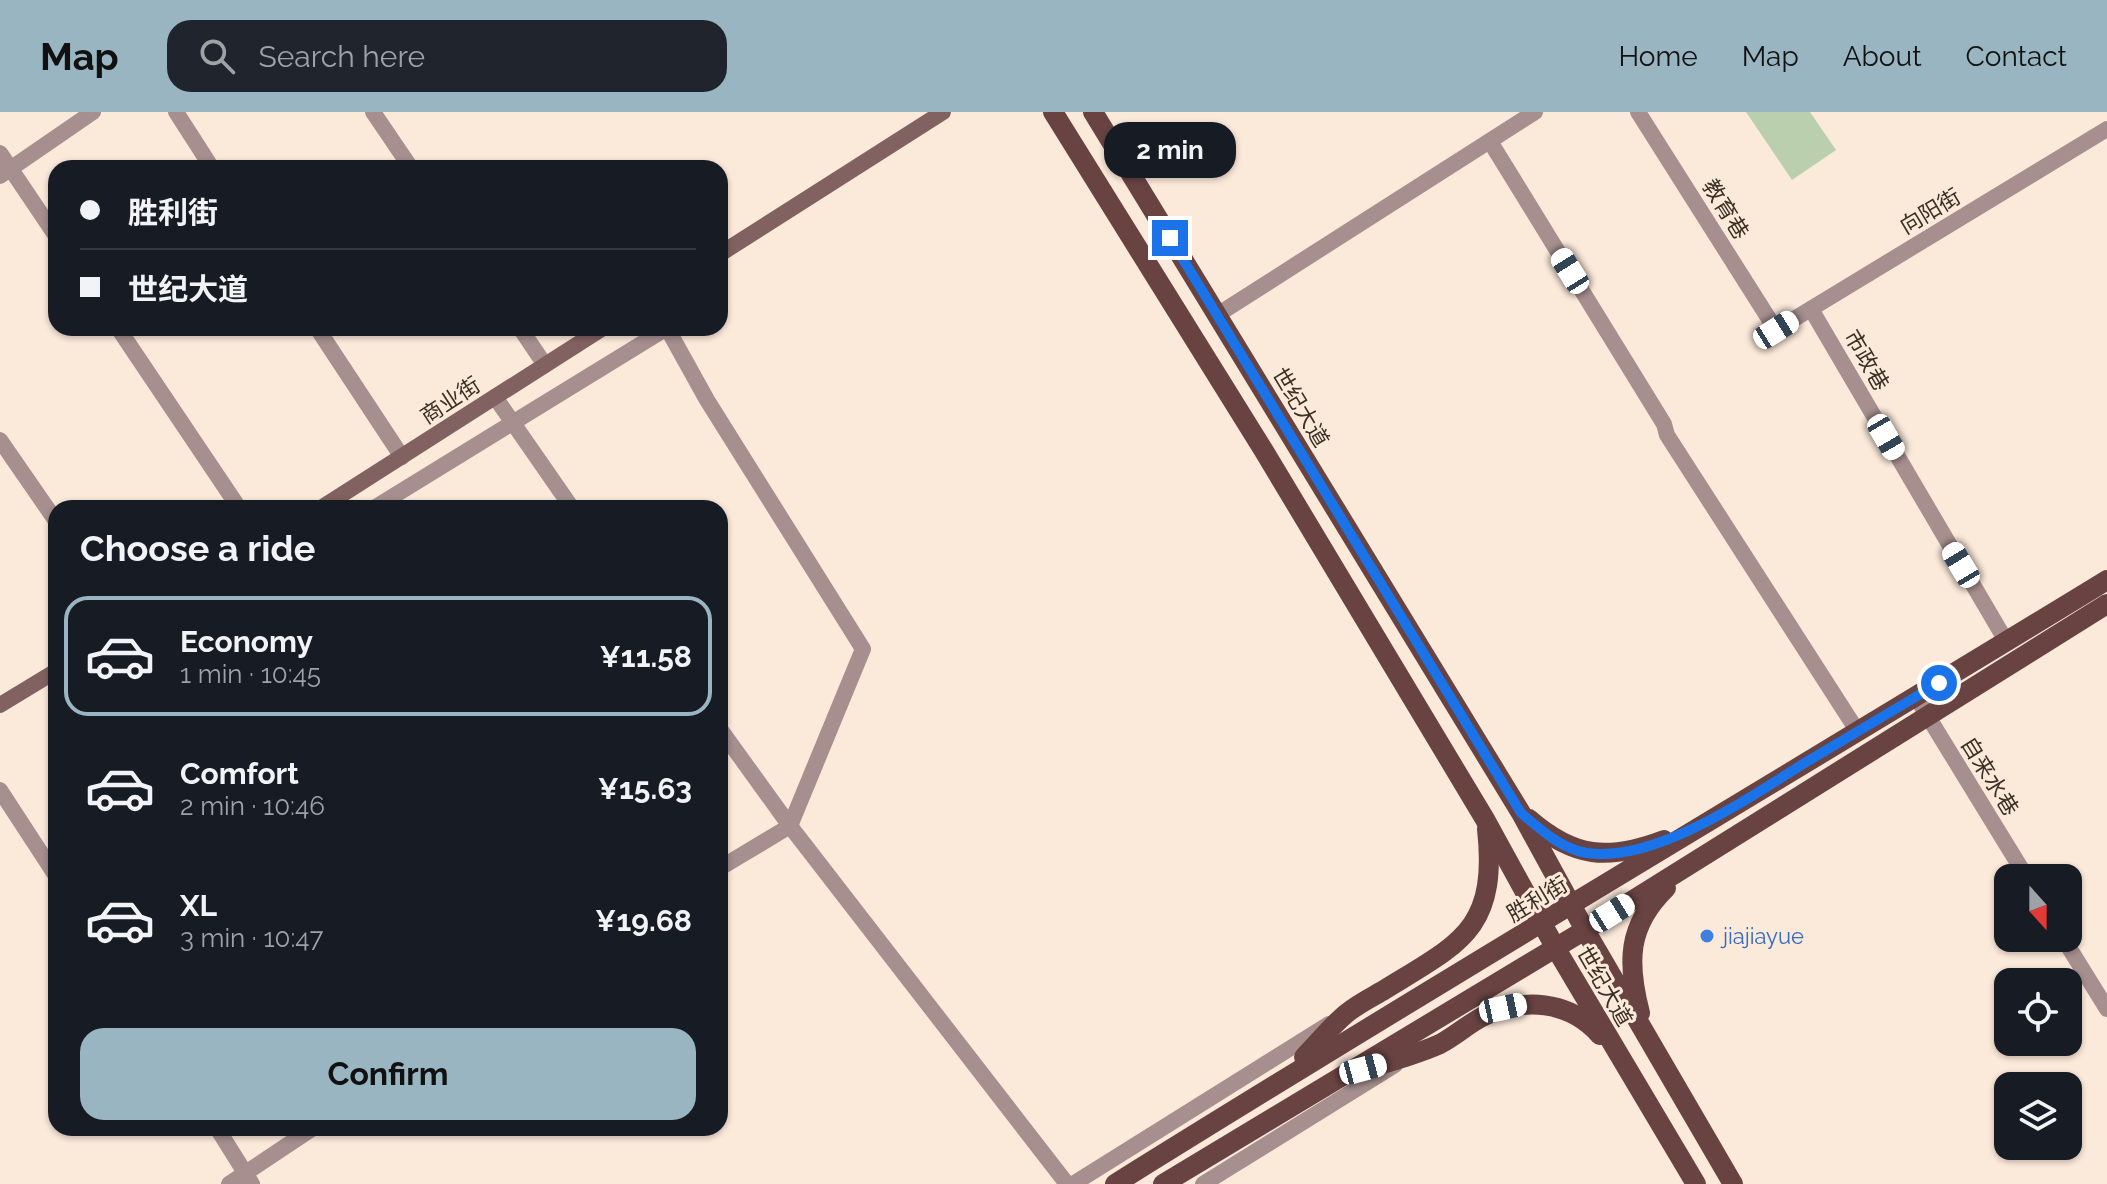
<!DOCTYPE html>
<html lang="en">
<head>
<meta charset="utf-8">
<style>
	body { margin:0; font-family:Raleway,"Noto Sans SC",sans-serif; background:#20242c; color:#f1f3f6; height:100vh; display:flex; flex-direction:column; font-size:30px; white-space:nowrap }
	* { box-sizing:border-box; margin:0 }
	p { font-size:26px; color:#9ea1a6 }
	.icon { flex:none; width:44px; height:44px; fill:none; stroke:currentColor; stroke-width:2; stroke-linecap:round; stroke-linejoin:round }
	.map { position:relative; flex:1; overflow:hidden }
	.details { position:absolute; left:48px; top:388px; width:680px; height:636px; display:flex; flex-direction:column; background:#171b24; border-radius:24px; box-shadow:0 2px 6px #0004 }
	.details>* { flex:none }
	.hud { position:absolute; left:48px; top:48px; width:680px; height:176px; border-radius:24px; box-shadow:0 2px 6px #0004; display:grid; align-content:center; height:176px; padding:0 32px; background:#171b24 }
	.needle { width:52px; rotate:159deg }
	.controls { position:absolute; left:1994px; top:752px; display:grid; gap:16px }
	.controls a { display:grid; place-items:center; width:88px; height:88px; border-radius:16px; background:#171b24; box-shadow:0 2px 6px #0004; font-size:40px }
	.end { position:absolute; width:36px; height:36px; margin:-18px; border:10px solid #1a73e8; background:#fff; box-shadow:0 0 0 4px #fff }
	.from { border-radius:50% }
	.bubble { position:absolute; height:56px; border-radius:24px; background:#171b24; box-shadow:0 2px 6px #0004; font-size:26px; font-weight:700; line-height:56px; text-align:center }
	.car { position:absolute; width:24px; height:48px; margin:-24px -12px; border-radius:10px; box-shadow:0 0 6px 2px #0007; background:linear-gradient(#fff 24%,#345 0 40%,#fff 0 76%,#345 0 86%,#fff 0) }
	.hud b { display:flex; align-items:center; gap:28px; height:76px; font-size:30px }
	.hud b+b { border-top:2px solid #363941 }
	.hud i { width:20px; height:20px; background:#f1f3f6 }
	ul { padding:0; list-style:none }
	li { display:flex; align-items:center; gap:24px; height:120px; margin:0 16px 12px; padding:0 16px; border:4px solid transparent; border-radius:24px }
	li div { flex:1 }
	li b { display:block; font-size:30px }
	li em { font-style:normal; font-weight:700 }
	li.on { border-color:#98b5c1 }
	li>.icon { width:72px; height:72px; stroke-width:1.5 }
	h2 { padding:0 32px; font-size:36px; line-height:96px }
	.cta { display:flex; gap:16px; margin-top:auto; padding:16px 32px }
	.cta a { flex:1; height:92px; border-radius:24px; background:#98b5c1; color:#111; font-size:32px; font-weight:700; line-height:92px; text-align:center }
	header { display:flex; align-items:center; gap:48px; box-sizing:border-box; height:112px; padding:0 40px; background:#98b5c1; color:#111 }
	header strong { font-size:38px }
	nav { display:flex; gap:44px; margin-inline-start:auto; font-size:28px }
	.search { width:560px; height:72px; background:#20242c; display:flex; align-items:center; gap:20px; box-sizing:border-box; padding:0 28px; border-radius:24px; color:#9ea1a6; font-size:30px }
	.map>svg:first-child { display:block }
	.green { fill:#b9cfad }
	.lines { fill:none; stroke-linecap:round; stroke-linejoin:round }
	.street { stroke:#a68f8e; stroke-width:16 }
	.secondary { stroke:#826261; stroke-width:16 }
	.primary { stroke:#684342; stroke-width:20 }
	.route { stroke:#1a73e8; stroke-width:10 }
	.shop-dot { fill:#3f7fe0; stroke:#fbe9da; stroke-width:3 }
	.labels { text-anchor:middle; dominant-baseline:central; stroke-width:6; stroke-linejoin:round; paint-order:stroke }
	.street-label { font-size:22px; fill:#3a2f25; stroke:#fbe9da }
	.shop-label { font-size:22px; fill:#366cbe; stroke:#fbe9da; text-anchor:start }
</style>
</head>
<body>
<header>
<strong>Map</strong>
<div class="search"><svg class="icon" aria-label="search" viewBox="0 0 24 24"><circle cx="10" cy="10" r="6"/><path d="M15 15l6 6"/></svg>Search here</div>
<nav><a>Home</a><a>Map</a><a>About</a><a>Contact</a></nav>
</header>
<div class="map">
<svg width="2107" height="1072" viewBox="0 0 2107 1072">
	<rect width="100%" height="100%" fill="#fbe9da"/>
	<path class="green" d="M1746 0H1810L1836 38 1792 68Z"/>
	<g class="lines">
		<g class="street">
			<path d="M176 0 212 56"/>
			<path d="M373 0 411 56"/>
			<path d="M1638 0 1776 218 2107 17"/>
			<path d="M1491 31 1664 312 1667 323 1858 620"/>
			<path d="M0 41 56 124"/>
			<path d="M0 64 93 0"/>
			<path d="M1811 197 2006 529"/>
			<path d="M1217 203 1535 0"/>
			<path d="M118 216 239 396"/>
			<path d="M317 216 402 345"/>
			<path d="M520 216 545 253"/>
			<path d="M495 285 572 396"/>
			<path d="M0 328 56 409"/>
			<path d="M374 396 667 216 707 288 863 537 790 714 720 756"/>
			<path d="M1916 585 2027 766"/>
			<path d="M720 617 790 714 1067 1072"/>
			<path d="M0 678 56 764"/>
			<path d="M2063 826 2107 897"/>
			<path d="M217 1016 252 1072"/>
			<path d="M229 1072 313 1016"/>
			<path d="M1073 1072 1329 912"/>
			<path d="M1203 1072 1395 953"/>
		</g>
		<g class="secondary">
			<path d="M720 142 943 0"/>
			<path d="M321 396 603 216"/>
			<path d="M0 593 56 559"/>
		</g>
		<g class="primary">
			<path d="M1053 0 1264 339 1486 709 1555 835 1696 1072"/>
			<path d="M1093 0 1521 701 1585 818 1733 1072"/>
			<path d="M1529 707C1574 746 1608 749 1664 728"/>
			<path d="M1640 901C1627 851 1627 814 1666 776"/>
			<path d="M1304 945C1318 931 1331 914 1347 901 1358 892 1372 885 1384 878 1460 831 1498 818 1487 717"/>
			<path d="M1364 957C1390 950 1415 943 1440 932 1455 924 1467 913 1482 905 1523 885 1569 888 1600 923"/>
			<path d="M1115 1072C1443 867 1777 670 2107 468"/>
			<path d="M1163 1072 1585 818 2107 492"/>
		</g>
	</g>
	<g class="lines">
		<path class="route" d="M1170 126 1521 701C1540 717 1561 737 1587 741 1657 751 1751 684 1808 649 1852 623 1895 597 1939 571"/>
	</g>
	<circle class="shop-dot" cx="1707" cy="824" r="8"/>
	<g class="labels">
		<g class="street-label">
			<text transform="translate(1726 97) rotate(58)">教育巷</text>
			<text transform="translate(1930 99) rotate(-31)">向阳街</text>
			<text transform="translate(1867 248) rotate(60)">市政巷</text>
			<text transform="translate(450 288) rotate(-33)">商业街</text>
			<text transform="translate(1301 295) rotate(59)">世纪大道</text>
			<text transform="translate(1990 664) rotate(58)">自来水巷</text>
			<text transform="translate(1537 787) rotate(-31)">胜利街</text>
			<text transform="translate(1605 874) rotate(60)">世纪大道</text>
		</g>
		<g class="shop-label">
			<text x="1723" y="824">jiajiayue</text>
		</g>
	</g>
</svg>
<div class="controls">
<a><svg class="needle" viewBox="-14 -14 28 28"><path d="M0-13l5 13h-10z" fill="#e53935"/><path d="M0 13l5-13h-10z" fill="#9ea1a6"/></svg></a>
<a><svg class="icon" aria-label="locate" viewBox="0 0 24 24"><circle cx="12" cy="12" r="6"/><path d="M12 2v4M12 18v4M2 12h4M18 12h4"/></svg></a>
<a><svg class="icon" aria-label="layers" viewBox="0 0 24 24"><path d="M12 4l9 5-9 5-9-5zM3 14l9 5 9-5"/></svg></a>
</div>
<i class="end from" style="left:1939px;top:571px"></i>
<i class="end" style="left:1170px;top:126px"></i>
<div class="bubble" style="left:1104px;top:10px;width:132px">2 min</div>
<i class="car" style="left:1570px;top:159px;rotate:328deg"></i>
<i class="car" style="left:1776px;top:218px;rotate:58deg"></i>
<i class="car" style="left:1886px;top:325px;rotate:150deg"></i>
<i class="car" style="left:1961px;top:453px;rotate:329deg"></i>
<i class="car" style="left:1612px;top:801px;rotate:58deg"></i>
<i class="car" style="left:1503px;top:896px;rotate:78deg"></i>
<i class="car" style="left:1363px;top:957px;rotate:75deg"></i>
<div class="hud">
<b><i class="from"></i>胜利街</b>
<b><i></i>世纪大道</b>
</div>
<section class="details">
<h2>Choose a ride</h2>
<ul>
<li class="on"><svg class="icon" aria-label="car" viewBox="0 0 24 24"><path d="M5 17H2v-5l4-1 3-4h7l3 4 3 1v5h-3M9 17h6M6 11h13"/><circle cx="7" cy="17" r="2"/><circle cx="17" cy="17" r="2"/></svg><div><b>Economy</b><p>1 min · 10:45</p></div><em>¥11.58</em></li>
<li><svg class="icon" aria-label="car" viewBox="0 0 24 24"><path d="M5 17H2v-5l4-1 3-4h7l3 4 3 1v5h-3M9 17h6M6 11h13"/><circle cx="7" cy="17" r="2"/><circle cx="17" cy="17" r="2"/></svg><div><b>Comfort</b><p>2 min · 10:46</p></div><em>¥15.63</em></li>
<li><svg class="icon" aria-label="car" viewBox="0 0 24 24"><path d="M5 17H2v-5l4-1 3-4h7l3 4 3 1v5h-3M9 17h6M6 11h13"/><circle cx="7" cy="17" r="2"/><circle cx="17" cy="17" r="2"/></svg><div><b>XL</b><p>3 min · 10:47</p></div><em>¥19.68</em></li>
</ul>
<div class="cta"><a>Confirm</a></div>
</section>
</div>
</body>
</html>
